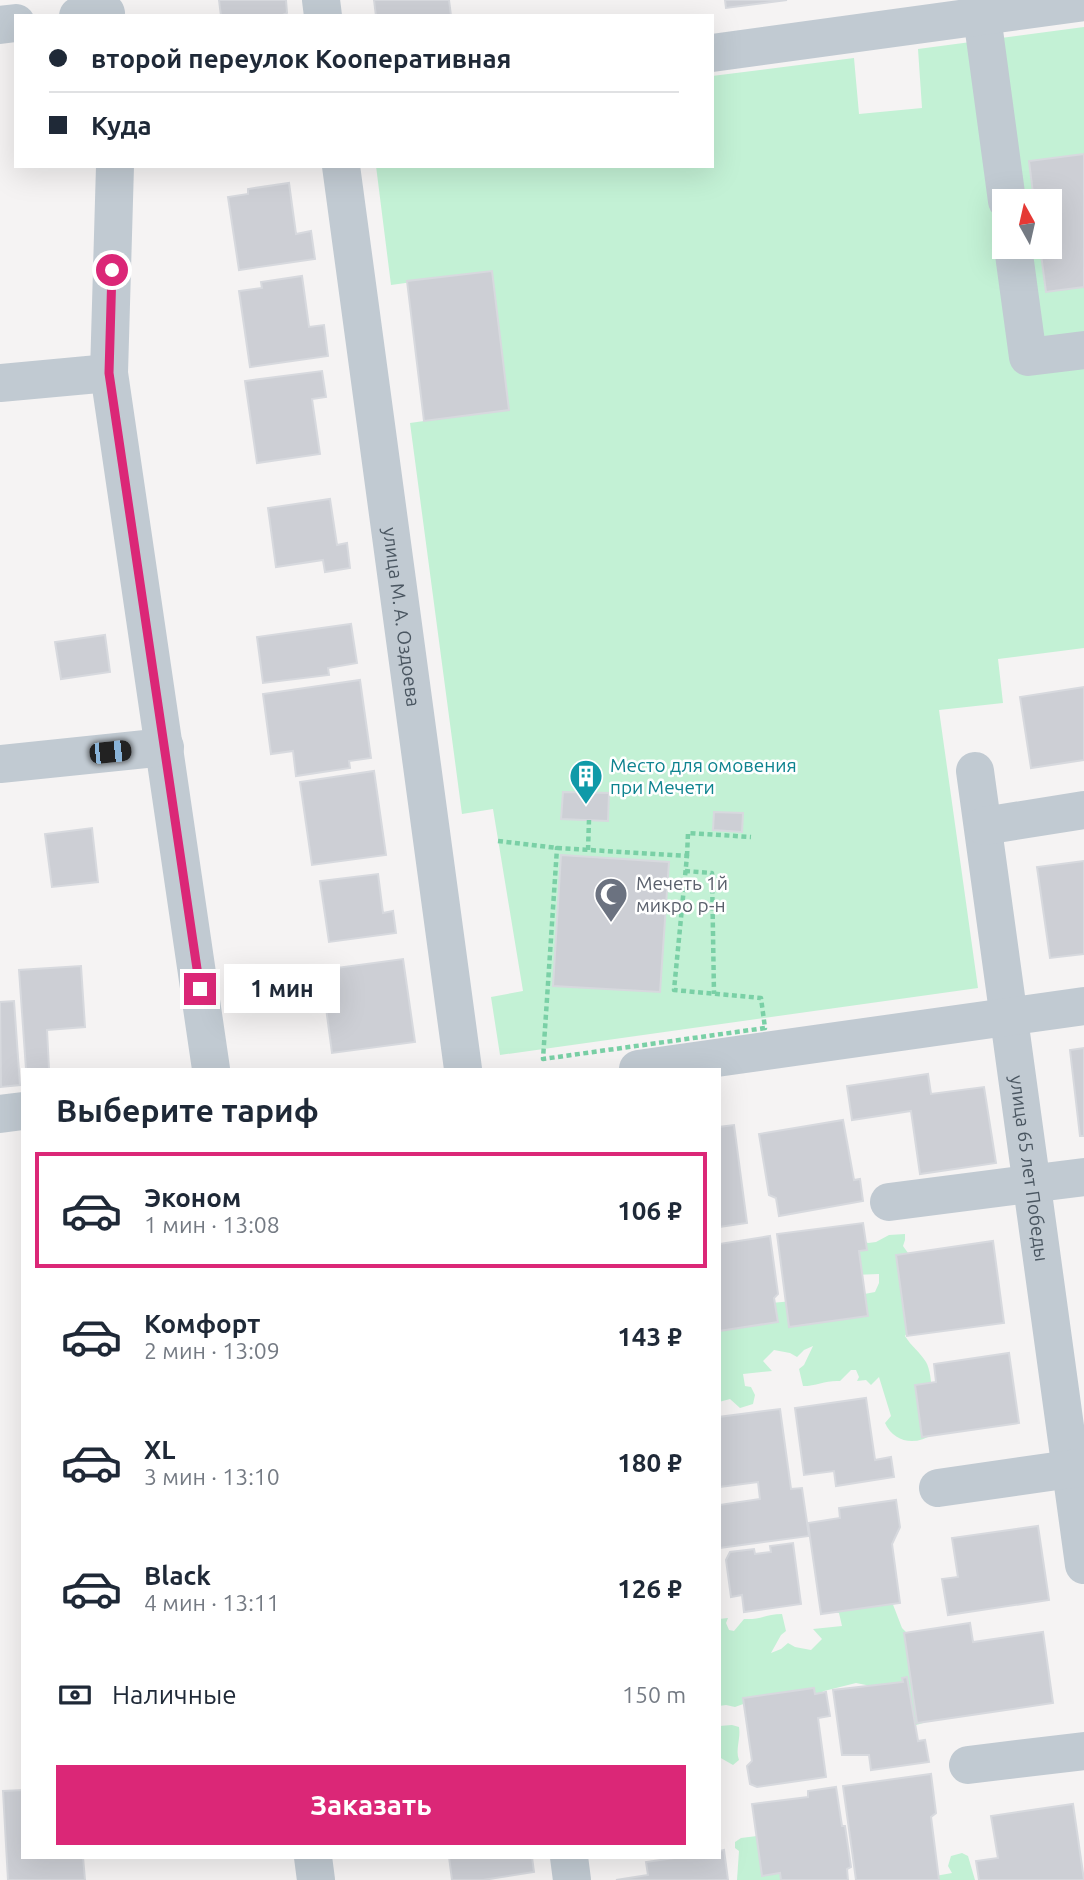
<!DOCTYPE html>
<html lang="ru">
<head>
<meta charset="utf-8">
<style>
	body { margin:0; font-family:Ubuntu,sans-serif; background:#f2f2f3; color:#1f2937; height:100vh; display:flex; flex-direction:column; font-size:26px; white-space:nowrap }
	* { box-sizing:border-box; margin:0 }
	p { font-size:23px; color:#747a83 }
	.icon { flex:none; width:38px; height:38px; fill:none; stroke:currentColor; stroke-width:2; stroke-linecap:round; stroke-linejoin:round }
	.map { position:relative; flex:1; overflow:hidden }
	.sheet { position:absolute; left:21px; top:1068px; width:700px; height:791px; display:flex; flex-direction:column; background:#fff; border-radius:0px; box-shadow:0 7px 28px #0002 }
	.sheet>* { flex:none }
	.banner { position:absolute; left:14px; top:14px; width:700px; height:154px; border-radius:0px; box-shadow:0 7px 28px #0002; display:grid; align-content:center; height:154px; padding:0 35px; background:#fff }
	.needle { width:46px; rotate:352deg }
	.controls { position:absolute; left:992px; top:189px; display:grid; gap:14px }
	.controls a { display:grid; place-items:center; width:70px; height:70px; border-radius:0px; background:#fff; box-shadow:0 7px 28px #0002; font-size:35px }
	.end { position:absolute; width:32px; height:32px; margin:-16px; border:9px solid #db2777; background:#fff; box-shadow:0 0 0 4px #fff }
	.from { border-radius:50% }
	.bubble { position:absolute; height:49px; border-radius:0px; background:#fff; box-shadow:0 7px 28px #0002; font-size:23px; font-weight:700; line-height:49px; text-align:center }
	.car { position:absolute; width:21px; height:42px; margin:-21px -10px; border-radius:9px; box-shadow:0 0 5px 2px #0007; background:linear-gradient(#222 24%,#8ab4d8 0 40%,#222 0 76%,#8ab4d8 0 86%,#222 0) }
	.banner b { display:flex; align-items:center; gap:24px; height:66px; font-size:26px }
	.banner b+b { border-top:2px solid #e0e1e3 }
	.banner i { width:18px; height:18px; background:#1f2937 }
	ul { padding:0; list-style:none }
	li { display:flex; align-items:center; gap:21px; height:116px; margin:0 14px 10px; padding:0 21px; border:4px solid transparent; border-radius:0px }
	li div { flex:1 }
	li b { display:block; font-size:26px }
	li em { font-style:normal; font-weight:700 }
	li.on { border-color:#db2777 }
	li>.icon { width:63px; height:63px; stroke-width:1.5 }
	h2 { padding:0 35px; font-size:32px; line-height:84px }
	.pay { display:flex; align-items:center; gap:18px; height:77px; padding:0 35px; font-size:26px }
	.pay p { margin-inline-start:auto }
	.action { display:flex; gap:14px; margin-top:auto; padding:14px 35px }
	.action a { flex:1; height:80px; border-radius:0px; background:#db2777; color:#fff; font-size:28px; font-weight:700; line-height:80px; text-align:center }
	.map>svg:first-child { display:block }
	.green { fill:#c3f1d5; fill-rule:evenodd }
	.building { fill:#cdcfd5; stroke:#d7d9de; stroke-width:2 }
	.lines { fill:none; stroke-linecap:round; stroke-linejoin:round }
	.path { stroke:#7ad0a6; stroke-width:4.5; stroke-dasharray:5 3.5; stroke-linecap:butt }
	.minor { stroke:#c1cad2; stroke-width:38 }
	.route { stroke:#db2777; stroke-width:9 }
	.labels { text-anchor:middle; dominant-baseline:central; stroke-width:5; stroke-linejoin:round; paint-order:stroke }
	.street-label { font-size:19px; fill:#4a5661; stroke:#fff }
	.culture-label { font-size:19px; fill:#0d838f; stroke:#fff; text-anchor:start }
	.worship-label { font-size:19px; fill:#5b616d; stroke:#fff; text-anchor:start }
</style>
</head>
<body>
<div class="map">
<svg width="1084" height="1880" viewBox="0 0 1084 1880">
	<rect width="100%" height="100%" fill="#f5f3f3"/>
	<g class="green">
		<path d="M1084 27V648L998 659 1003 703 939 710 978 988 500 1055 491 997 523 991 493 809 462 814 410 423 424 421 492 271 391 285 376 166H712V76L854 58 859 114 922 108 918 49ZM1004 201H1050V247H1004Z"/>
		<path d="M905 1234V1240L903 1246 908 1253 906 1259 915 1320 905 1336C911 1346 920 1352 926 1362 934 1375 932 1417 933 1434 916 1446 894 1443 885 1423L891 1416 879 1377 871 1385 866 1380 857 1381 859 1377 856 1370H851L840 1381C826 1380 817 1386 803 1386L799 1369 804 1365 813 1346 804 1350 797 1357 790 1353 774 1350 763 1361 772 1371 743 1374 745 1386 751 1387 755 1395 753 1404 740 1408 730 1399 719 1402V1314L771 1303 859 1295 875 1292 879 1283V1274L853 1275 852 1235 868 1243 876 1242 889 1235Z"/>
		<path d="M892 1602 902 1628 916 1642 928 1707 923 1723 913 1726 876 1688 866 1685 856 1683 824 1691 814 1696 746 1703 735 1707 726 1705 719 1706V1619L728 1618 726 1623 729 1630 734 1631 744 1619C760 1620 767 1614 782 1614L786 1631 781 1635 771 1653 781 1649 788 1643 795 1647 811 1650 822 1639 813 1629 842 1626 839 1613 834 1612 830 1605Z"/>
		<path d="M732 1725 739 1727C741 1739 735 1749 739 1760L733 1765 719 1757V1726Z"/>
		<path d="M757 1836 770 1837 783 1880H737L739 1851 735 1848V1842L741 1838Z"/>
		<path d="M962 1853 968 1856 975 1880H913L952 1873 948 1866 951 1856Z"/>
	</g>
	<g class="building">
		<path d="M219 0H286L287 13 281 16H221Z"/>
		<path d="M374 0H449L451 16H376Z"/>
		<path d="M725 0H787L726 8Z"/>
		<path d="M1084 154V287L1046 292 1040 247H1050V201H1034L1029 161Z"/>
		<path d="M289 183 296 234 311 231 315 259 239 270 228 197 248 194V189Z"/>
		<path d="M492 271 509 410 424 421 407 281Z"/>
		<path d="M302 276 309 327 324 325 328 356 250 367 239 291 262 288 261 282Z"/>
		<path d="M322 371 326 397 312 399 320 454 257 463 245 381Z"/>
		<path d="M330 499 337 545 347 543 350 568 325 572 323 560 276 567 268 508Z"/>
		<path d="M351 624 357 663 328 668 329 675 263 683 257 637Z"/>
		<path d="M105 635 110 672 61 679 55 642Z"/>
		<path d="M360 680 371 758 349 761 350 768 296 776 293 751 271 754 263 694Z"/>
		<path d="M1084 687V760L1031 768 1020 697Z"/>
		<path d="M374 771 386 855 312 865 300 782Z"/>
		<path d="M563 792 609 793 608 821 561 819Z"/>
		<path d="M714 812 743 813 742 832 713 830Z"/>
		<path d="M92 828 98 882 52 887 45 834Z"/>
		<path d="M561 855 669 862 660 992 553 986Z"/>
		<path d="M1084 861V954L1050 958 1037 867Z"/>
		<path d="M378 874 383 913 393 911 396 933 329 942 320 881Z"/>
		<path d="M403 959 415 1042 332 1053 321 970Z"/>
		<path d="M81 966 85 1027 47 1030 49 1069H26L19 970Z"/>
		<path d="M14 1001 20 1085 1 1087 0 1002Z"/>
		<path d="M1084 1048V1136H1080L1070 1050Z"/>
		<path d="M928 1074 931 1094 984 1087 996 1163 920 1174 911 1111 852 1120 847 1086Z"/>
		<path d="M843 1120 854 1180 860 1179 863 1201 779 1216 776 1198 769 1195 759 1134Z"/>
		<path d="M734 1125 747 1223 719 1227V1127Z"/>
		<path d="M863 1223 867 1250 859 1251 868 1316 789 1327 777 1234Z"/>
		<path d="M770 1236 778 1294 774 1298 778 1322 719 1331V1244Z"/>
		<path d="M993 1241 1004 1323 907 1336 896 1255Z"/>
		<path d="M1009 1353 1019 1423 922 1437 915 1385 936 1382 934 1364Z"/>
		<path d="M866 1398 875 1460 891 1457 894 1477 836 1486 834 1471 804 1475 795 1408Z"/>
		<path d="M780 1409 791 1489 802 1488 809 1536 719 1548V1505L760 1499 758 1482 719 1487V1417Z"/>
		<path d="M896 1500 900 1527 892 1544 900 1603 821 1614 808 1523 840 1518 839 1508Z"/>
		<path d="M1038 1526 1049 1600 948 1615 942 1579 958 1577 952 1538Z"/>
		<path d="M793 1543 801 1604 744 1612 742 1595 731 1597 726 1560 730 1552 754 1549 755 1554 771 1552 770 1546Z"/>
		<path d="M970 1623 973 1642 1043 1632 1053 1703 917 1723 904 1633Z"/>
		<path d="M907 1677 918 1741 925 1740 929 1762 871 1770 869 1755H842L833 1690 903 1682 902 1678Z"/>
		<path d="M814 1688 815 1694 826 1692 830 1716 818 1718 826 1777 757 1787 750 1784 747 1766 752 1761 743 1698Z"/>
		<path d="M931 1774 936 1813 931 1817 939 1880H856L843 1786Z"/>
		<path d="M836 1787 842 1826H845L851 1867 847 1869 848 1880H781L780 1873 762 1876 752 1804 808 1797V1791Z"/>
		<path d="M23 1790V1857H83L85 1880H8L3 1791Z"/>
		<path d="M1073 1804 1084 1880H979L976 1861 998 1858 991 1816Z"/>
		<path d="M724 1850 728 1880H616L648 1875 646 1862 681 1857H719V1851Z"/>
		<path d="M449 1857H532L534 1872 483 1880H452Z"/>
	</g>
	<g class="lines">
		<g class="path">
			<path d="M498 841 557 848"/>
			<path d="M557 848 687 856 674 990 761 998 765 1028 543 1059Z"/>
			<path d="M588 850 589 820"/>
			<path d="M687 856 688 833 751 837"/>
			<path d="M685 871 712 873 714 994"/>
		</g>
		<g class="minor">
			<path d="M321 0 323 16"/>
			<path d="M78 16 106 13"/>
			<path d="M982 16 1007 201"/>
			<path d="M0 25 16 23"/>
			<path d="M712 53 1084 2"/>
			<path d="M115 166 109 373 211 1069"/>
			<path id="s1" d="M341 166 463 1069"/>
			<path d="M1013 247 1028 357 1084 350"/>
			<path d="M0 383 109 373"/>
			<path d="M0 764 165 747"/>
			<path id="s2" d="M975 771 1084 1565"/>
			<path d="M984 826 1084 810"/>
			<path d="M638 1069 1084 1006"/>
			<path d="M0 1114 23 1111"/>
			<path d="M889 1202 1084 1177"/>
			<path d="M938 1488 1084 1467"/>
			<path d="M968 1765 1084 1751"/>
			<path d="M313 1857 316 1880"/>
			<path d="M569 1857 572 1880"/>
		</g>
	</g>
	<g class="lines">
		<path class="route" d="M112 270 109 373 200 989"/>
	</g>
	<defs>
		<symbol id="building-pin" viewBox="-11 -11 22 30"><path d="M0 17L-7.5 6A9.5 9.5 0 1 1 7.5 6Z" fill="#0f9aa8" stroke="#fff"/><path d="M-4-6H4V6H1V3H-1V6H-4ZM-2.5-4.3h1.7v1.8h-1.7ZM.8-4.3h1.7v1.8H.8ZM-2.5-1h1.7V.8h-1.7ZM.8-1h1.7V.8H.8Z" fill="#fff"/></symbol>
		<symbol id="mosque-pin" viewBox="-11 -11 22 30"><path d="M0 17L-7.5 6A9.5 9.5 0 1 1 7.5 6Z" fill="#6b7280" stroke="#fff"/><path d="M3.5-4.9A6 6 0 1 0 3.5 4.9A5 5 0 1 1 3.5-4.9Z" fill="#fff"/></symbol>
	</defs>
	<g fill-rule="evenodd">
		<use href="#building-pin" x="567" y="757" width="38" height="52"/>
		<use href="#mosque-pin" x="592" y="875" width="38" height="52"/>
	</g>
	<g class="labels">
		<g class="street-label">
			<text stroke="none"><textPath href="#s1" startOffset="455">улица М. А. Оздоева</textPath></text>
			<text stroke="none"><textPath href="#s2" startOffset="401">улица 65 лет Победы</textPath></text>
		</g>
		<g class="culture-label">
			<text x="610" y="765">Место для омовения<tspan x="610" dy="22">при Мечети</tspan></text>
		</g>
		<g class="worship-label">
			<text x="636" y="883">Мечеть 1й<tspan x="636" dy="22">микро р-н</tspan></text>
		</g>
	</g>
</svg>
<div class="controls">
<a><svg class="needle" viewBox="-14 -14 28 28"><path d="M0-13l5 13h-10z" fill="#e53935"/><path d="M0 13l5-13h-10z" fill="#747a83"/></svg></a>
</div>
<i class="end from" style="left:112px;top:270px"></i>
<i class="end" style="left:200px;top:989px"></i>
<div class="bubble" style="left:224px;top:964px;width:116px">1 мин</div>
<i class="car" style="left:110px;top:752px;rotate:84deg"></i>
<div class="banner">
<b><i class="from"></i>второй переулок Кооперативная</b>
<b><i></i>Куда</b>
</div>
<section class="sheet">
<h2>Выберите тариф</h2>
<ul>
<li class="on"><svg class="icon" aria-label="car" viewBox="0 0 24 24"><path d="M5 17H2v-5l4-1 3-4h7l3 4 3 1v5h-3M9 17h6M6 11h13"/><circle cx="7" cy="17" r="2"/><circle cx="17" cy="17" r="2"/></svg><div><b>Эконом</b><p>1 мин · 13:08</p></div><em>106 ₽</em></li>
<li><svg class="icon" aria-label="car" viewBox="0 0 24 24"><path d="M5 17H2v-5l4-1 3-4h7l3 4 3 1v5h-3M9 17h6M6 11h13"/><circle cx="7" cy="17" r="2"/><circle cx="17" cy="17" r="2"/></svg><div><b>Комфорт</b><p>2 мин · 13:09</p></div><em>143 ₽</em></li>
<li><svg class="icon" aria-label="car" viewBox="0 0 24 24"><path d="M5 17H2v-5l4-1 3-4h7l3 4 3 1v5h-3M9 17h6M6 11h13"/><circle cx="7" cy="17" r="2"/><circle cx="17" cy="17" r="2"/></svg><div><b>XL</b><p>3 мин · 13:10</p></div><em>180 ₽</em></li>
<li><svg class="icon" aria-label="car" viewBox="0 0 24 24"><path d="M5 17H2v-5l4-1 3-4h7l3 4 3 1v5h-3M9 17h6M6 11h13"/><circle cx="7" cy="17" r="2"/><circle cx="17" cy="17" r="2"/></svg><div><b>Black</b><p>4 мин · 13:11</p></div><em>126 ₽</em></li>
</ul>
<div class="pay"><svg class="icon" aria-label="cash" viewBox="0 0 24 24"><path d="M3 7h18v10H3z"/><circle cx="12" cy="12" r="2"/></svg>Наличные<p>150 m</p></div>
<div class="action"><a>Заказать</a></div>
</section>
</div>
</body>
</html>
